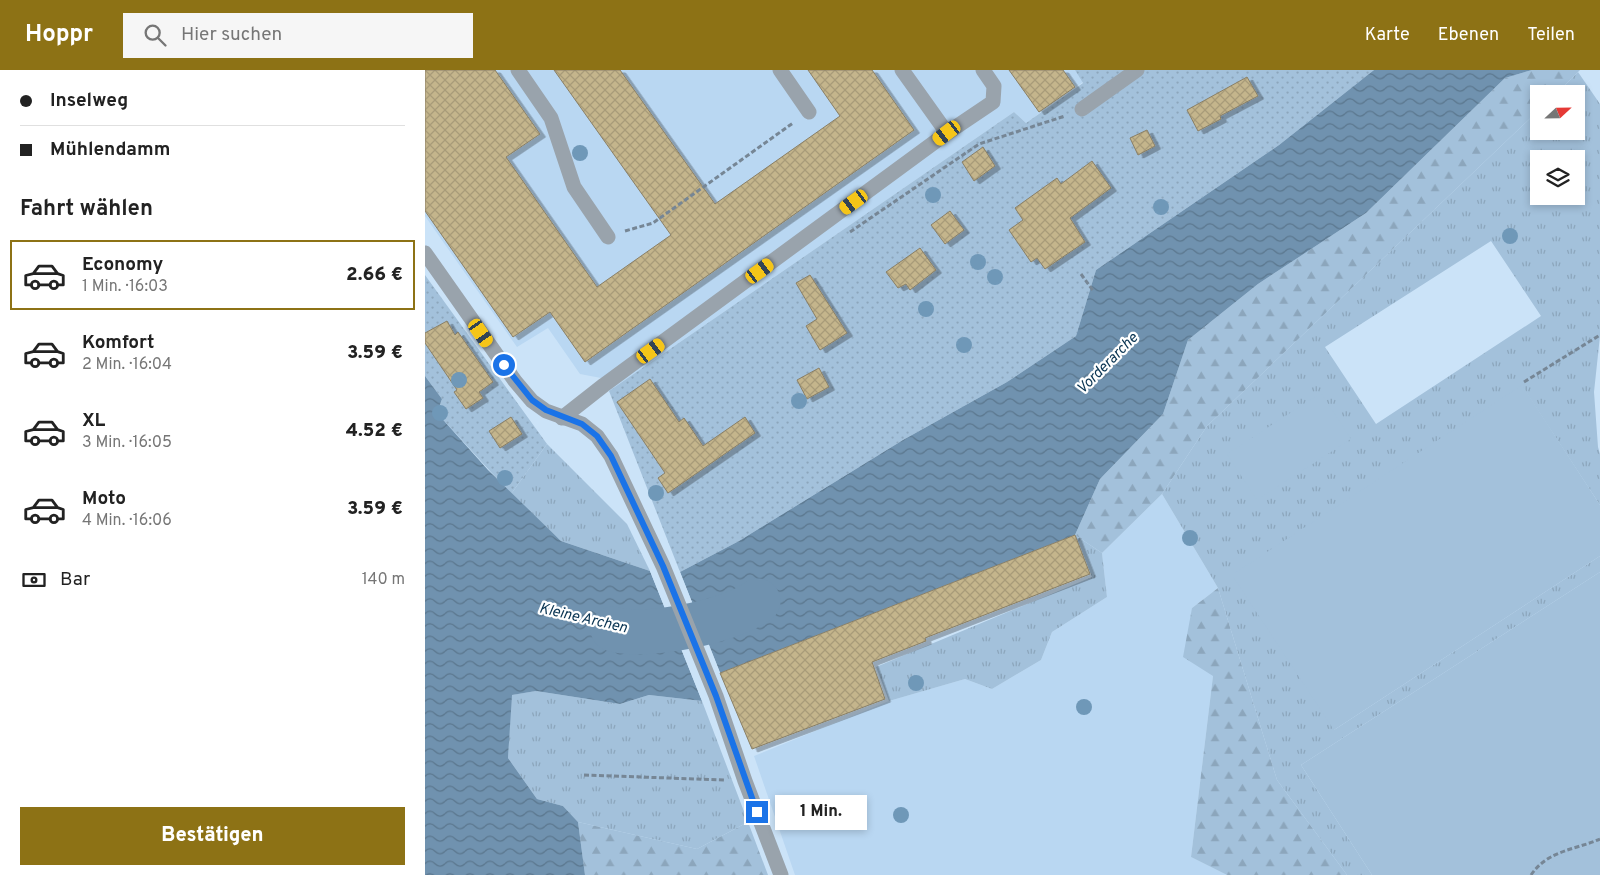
<!DOCTYPE html>
<html lang="de">
<head>
<meta charset="utf-8">
<style>
	body { margin:0; font-family:Overpass,sans-serif; background:#f6f6f6; color:#222; height:100vh; display:flex; flex-direction:column; font-size:19px; white-space:nowrap }
	* { box-sizing:border-box; margin:0 }
	p { font-size:16px; color:#767676 }
	.icon { flex:none; width:28px; height:28px; fill:none; stroke:currentColor; stroke-width:2; stroke-linecap:round; stroke-linejoin:round }
	.map { position:relative; flex:1; overflow:hidden }
	.drawer { display:flex; flex-direction:column; background:#fff; width:425px }
	.drawer>* { flex:none }
	.hud { display:grid; align-content:center; height:110px; padding:0 20px; background:#fff }
	.needle { width:32px; rotate:68deg }
	.fabs { position:absolute; left:1105px; top:15px; display:grid; gap:10px }
	.fabs a { display:grid; place-items:center; width:55px; height:55px; border-radius:0px; background:#fff; box-shadow:0 2px 8px #0003; font-size:25px }
	.end { position:absolute; width:22px; height:22px; margin:-11px; border:6px solid #1a73e8; background:#fff; box-shadow:0 0 0 2px #fff }
	.from { border-radius:50% }
	.bubble { position:absolute; height:35px; border-radius:0px; background:#fff; box-shadow:0 2px 8px #0003; font-size:16px; font-weight:800; line-height:35px; text-align:center }
	.car { position:absolute; width:15px; height:30px; margin:-15px -8px; border-radius:6px; box-shadow:0 0 4px 1px #0007; background:linear-gradient(#f5c518 24%,#345 0 40%,#f5c518 0 76%,#345 0 86%,#f5c518 0) }
	.hud b { display:flex; align-items:center; gap:18px; height:48px; font-size:19px }
	.hud b+b { border-top:1px solid #e0e0e0 }
	.hud i { width:12px; height:12px; background:#222 }
	ul { padding:0; list-style:none }
	li { display:flex; align-items:center; gap:15px; height:70px; margin:0 10px 8px; padding:0 10px; border:2px solid transparent; border-radius:0px }
	li div { flex:1 }
	li b { display:block; font-size:19px }
	li em { font-style:normal; font-weight:800 }
	li.active { border-color:#8d7215 }
	li>.icon { width:45px; height:45px; stroke-width:1.5 }
	h2 { padding:0 20px; font-size:22px; line-height:60px }
	.pay { display:flex; align-items:center; gap:12px; height:55px; padding:0 20px; font-size:19px }
	.pay p { margin-inline-start:auto }
	.primary-button { display:flex; gap:10px; margin-top:auto; padding:10px 20px }
	.primary-button a { flex:1; height:58px; border-radius:0px; background:#8d7215; color:#fff; font-size:20px; font-weight:800; line-height:58px; text-align:center }
	header { display:flex; align-items:center; gap:30px; box-sizing:border-box; height:70px; padding:0 25px; background:#8d7215; color:#fff }
	header strong { font-size:24px }
	nav { display:flex; gap:28px; margin-inline-start:auto; font-size:18px }
	.search { width:350px; height:45px; background:#f6f6f6; display:flex; align-items:center; gap:12px; box-sizing:border-box; padding:0 18px; border-radius:0px; color:#767676; font-size:19px }
	main { display:flex; flex:1; min-height:0 }
	.map>svg:first-child { display:block }
	.built { fill:#b9d7f2 }
	.grass { fill:url(#grass-tufts); fill-rule:evenodd }
	.forest { fill:url(#forest-firs) }
	.park { fill:#a3c1db }
	.garden { fill:url(#garden-dots) }
	.water { fill:url(#water-waves) }
	.pier { fill:#cbe3f8 }
	.lines { fill:none; stroke-linecap:round; stroke-linejoin:round }
	.river { stroke:#7092af; stroke-width:45 }
	.building { fill:url(#building-cross-hatch); stroke:#897f66; filter:url(#shadow) }
	.path { stroke:#768695; stroke-width:3; stroke-dasharray:5 2.5; stroke-linecap:butt }
	.minor { stroke:#99a3ac; stroke-width:15 }
	.tree { fill:#6f98b8 }
	.route { stroke:#1a73e8; stroke-width:6 }
	.labels { text-anchor:middle; dominant-baseline:central; stroke-width:4.5; stroke-linejoin:round; paint-order:stroke }
	.water-label { font-size:15px; font-style:italic; fill:#093452; stroke:#fff }
</style>
</head>
<body>
<header>
<strong>Hoppr</strong>
<div class="search"><svg class="icon" aria-label="search" viewBox="0 0 24 24"><circle cx="10" cy="10" r="6"/><path d="M15 15l6 6"/></svg>Hier suchen</div>
<nav><a>Karte</a><a>Ebenen</a><a>Teilen</a></nav>
</header>
<main>
<section class="drawer">
<div class="hud">
<b><i class="from"></i>Inselweg</b>
<b><i></i>Mühlendamm</b>
</div>
<h2>Fahrt wählen</h2>
<ul>
<li class="active"><svg class="icon" aria-label="car" viewBox="0 0 24 24"><path d="M5 17H2v-5l4-1 3-4h7l3 4 3 1v5h-3M9 17h6M6 11h13"/><circle cx="7" cy="17" r="2"/><circle cx="17" cy="17" r="2"/></svg><div><b>Economy</b><p>1 Min. · 16:03</p></div><em>2.66 €</em></li>
<li><svg class="icon" aria-label="car" viewBox="0 0 24 24"><path d="M5 17H2v-5l4-1 3-4h7l3 4 3 1v5h-3M9 17h6M6 11h13"/><circle cx="7" cy="17" r="2"/><circle cx="17" cy="17" r="2"/></svg><div><b>Komfort</b><p>2 Min. · 16:04</p></div><em>3.59 €</em></li>
<li><svg class="icon" aria-label="car" viewBox="0 0 24 24"><path d="M5 17H2v-5l4-1 3-4h7l3 4 3 1v5h-3M9 17h6M6 11h13"/><circle cx="7" cy="17" r="2"/><circle cx="17" cy="17" r="2"/></svg><div><b>XL</b><p>3 Min. · 16:05</p></div><em>4.52 €</em></li>
<li><svg class="icon" aria-label="car" viewBox="0 0 24 24"><path d="M5 17H2v-5l4-1 3-4h7l3 4 3 1v5h-3M9 17h6M6 11h13"/><circle cx="7" cy="17" r="2"/><circle cx="17" cy="17" r="2"/></svg><div><b>Moto</b><p>4 Min. · 16:06</p></div><em>3.59 €</em></li>
</ul>
<div class="pay"><svg class="icon" aria-label="cash" viewBox="0 0 24 24"><path d="M3 7h18v10H3z"/><circle cx="12" cy="12" r="2"/></svg>Bar<p>140 m</p></div>
<div class="primary-button"><a>Bestätigen</a></div>
</section>
<div class="map">
<svg width="1175" height="805" viewBox="0 0 1175 805">
	<defs>
		<pattern id="grass-tufts" width="24" height="20" patternUnits="userSpaceOnUse" patternTransform="scale(1.25)"><rect width="24" height="20" fill="#a3c1db"/><path d="M3 7l-1-3M5 7V3M7 7l1-3M15 17l-1-3M17 17v-4M19 17l1-3" fill="none" stroke="#8ca6bc"/></pattern>
		<pattern id="forest-firs" width="22" height="20" patternUnits="userSpaceOnUse" patternTransform="scale(1.25)"><rect width="22" height="20" fill="#a3c1db"/><path d="M5 1l3.5 6h-7zM16 11l3.5 6h-7z" fill="#8ca6bc"/></pattern>
		<pattern id="garden-dots" width="8" height="8" patternUnits="userSpaceOnUse" patternTransform="scale(1.25)"><rect width="8" height="8" fill="#a3c1db"/><path d="M2 2h.1M6 6h.1" fill="none" stroke="#8ca6bc" stroke-width="1.8" stroke-linecap="round"/></pattern>
		<pattern id="water-waves" width="16" height="10" patternUnits="userSpaceOnUse" patternTransform="scale(1.25)"><rect width="16" height="10" fill="#7092af"/><path d="M0 5q4-4 8 0t8 0" fill="none" stroke="#5b778e"/></pattern>
		<pattern id="building-cross-hatch" width="8" height="8" patternUnits="userSpaceOnUse" patternTransform="scale(1.25)"><rect width="8" height="8" fill="#c4b58c"/><path d="M0 0l8 8M0 8l8-8" fill="none" stroke="#a89b79"/></pattern>
		<filter id="shadow"><feDropShadow dx="5.5" dy="3" stdDeviation="0" flood-color="#0004"/></filter>
	</defs>
	<rect width="100%" height="100%" fill="#cbe3f8"/>
	<g class="built">
		<path d="M0 0H650L658 12 601 53 589 42 184 321 176 308 155 304 123 258 92 277 0 146Z"/>
		<path d="M737 424 793 518 767 538 788 606 766 787 802 805H370L329 686 464 631 540 609 567 619 616 590 627 562 682 527 677 483Z"/>
	</g>
	<g class="grass">
		<path d="M1153 2 1175 34V266L1169 322 1173 377 1175 384V435L1097 316 909 660 1175 486V502L876 695 947 805H922L852 710 793 518 737 424 782 356 1114 40V61H1151V24H1131ZM1114 89H1151V126H1114ZM1066 171 1116 246 951 354 900 277Z"/>
		<path d="M122 374 202 454 225 501 136 471 86 424Z"/>
		<path d="M650 465 677 483 682 527 627 562 616 590 567 619 540 609 464 631 451 597 667 507Z"/>
		<path d="M111 621 195 634 224 625 277 631 323 752 272 779 153 752 138 736 112 729 83 688 86 625Z"/>
	</g>
	<g class="forest">
		<path d="M1107 0H1155L1131 24H1114V40L782 356 737 424 677 483 650 465 675 409 738 344 763 270 833 214 941 143 1080 8Z"/>
		<path d="M793 518 852 710 922 805H802L766 787 788 606 758 587 767 538Z"/>
		<path d="M153 752 272 779 323 752 343 805H160Z"/>
	</g>
	<g class="park">
		<path d="M1097 315 1175 435V486L909 660 807 505Z"/>
		<path d="M896 323 926 369 832 430 802 384Z"/>
		<path d="M1175 502V805H947L876 695Z"/>
	</g>
	<g class="garden">
		<path d="M650 0H949L854 75 671 200 651 266 582 312 478 370 314 471 255 502 184 321 589 42 601 53 658 13Z"/>
		<path d="M0 205 122 374 86 424 12 343 17 329 0 306Z"/>
	</g>
	<g class="water">
		<path d="M949 0H1107L1080 8 941 143 833 214 763 270 738 344 675 409 650 465 295 603 255 502 314 471 478 370 582 312 651 266 671 200 854 75Z"/>
		<path d="M0 306 17 329 12 343 63 400 136 471 225 501 277 631 224 625 195 634 111 621 87 625 83 688 112 729 138 736 153 752 160 805H0Z"/>
	</g>
	<g class="pier">
		<path d="M228 500 279 631H277L225 501Z"/>
		<path d="M254 500 255 502 296 605 292 604 253 503Z"/>
	</g>
	<g class="lines">
		<path class="river" d="M188 559C220 568 286 554 317 540 322 538 328 534 333 531"/>
	</g>
	<g class="building">
		<path d="M0 0H70L115 64 81 87 172 217 246 165 129 0H195L290 134 415 46 383 0H447L489 60 160 292 125 242 88 267 0 141Z"/>
		<path d="M584 0H638L650 17 614 42Z"/>
		<path d="M822 7 833 26 795 46 796 49 773 61 762 40Z"/>
		<path d="M722 60 730 76 713 85 705 68Z"/>
		<path d="M558 77 570 96 549 111 537 92Z"/>
		<path d="M667 91 686 118 645 148 660 172 620 199 612 188 606 192 584 160 598 150 590 138 632 108 636 114Z"/>
		<path d="M525 141 539 160 520 174 506 155Z"/>
		<path d="M495 178 511 200 485 220 481 214 473 218 461 202Z"/>
		<path d="M385 205 422 263 395 280 381 256 392 249 371 213Z"/>
		<path d="M22 251 30 265 33 262 68 312 54 322 58 328 41 339 29 322 32 320 0 273V263Z"/>
		<path d="M394 298 404 317 382 329 372 310Z"/>
		<path d="M225 309 254 352 259 348 278 376 320 347 330 363 243 423 233 408 240 403 192 332Z"/>
		<path d="M86 347 97 364 75 378 64 361Z"/>
		<path d="M650 465 665 504 500 568 501 571 447 592 460 629 327 679 295 603Z"/>
	</g>
	<g class="lines">
		<g class="path">
			<path d="M200 161 228 153 368 53"/>
			<path d="M425 162 554 74 640 46"/>
			<path d="M656 204 669 222"/>
			<path d="M1099 312 1175 265"/>
			<path d="M159 705 299 710"/>
			<path d="M1106 805C1123 780 1150 780 1175 769"/>
		</g>
		<g class="minor">
			<path d="M93 0 126 48 149 117 183 167"/>
			<path d="M355 0 384 42"/>
			<path d="M657 39 712 0"/>
			<path d="M522 63 568 32 569 16 558 0"/>
			<path d="M0 183 90 311 107 331 121 341 157 354 172 366 186 386 238 496 291 626 320 711 356 805"/>
			<path d="M137 348 179 315 522 63 477 0"/>
		</g>
	</g>
	<g class="tree">
		<circle cx="155" cy="83" r="8"/>
		<circle cx="508" cy="125" r="8"/>
		<circle cx="736" cy="137" r="8"/>
		<circle cx="1085" cy="166" r="8"/>
		<circle cx="553" cy="192" r="8"/>
		<circle cx="570" cy="207" r="8"/>
		<circle cx="501" cy="239" r="8"/>
		<circle cx="539" cy="275" r="8"/>
		<circle cx="34" cy="310" r="8"/>
		<circle cx="374" cy="331" r="8"/>
		<circle cx="15" cy="343" r="8"/>
		<circle cx="80" cy="408" r="8"/>
		<circle cx="231" cy="423" r="8"/>
		<circle cx="765" cy="468" r="8"/>
		<circle cx="491" cy="613" r="8"/>
		<circle cx="659" cy="637" r="8"/>
		<circle cx="476" cy="745" r="8"/>
	</g>
	<g class="lines">
		<path class="route" d="M79 295 107 330 121 340 157 354 172 366 186 386 238 496 291 626 332 742"/>
	</g>
	<g class="labels">
		<g class="water-label">
			<text transform="translate(683 294) rotate(-45)">Vorderarche</text>
			<text transform="translate(158 549) rotate(13)">Kleine Archen</text>
		</g>
	</g>
</svg>
<div class="fabs">
<a><svg class="needle" viewBox="-14 -14 28 28"><path d="M0-13l5 13h-10z" fill="#e53935"/><path d="M0 13l5-13h-10z" fill="#767676"/></svg></a>
<a><svg class="icon" aria-label="layers" viewBox="0 0 24 24"><path d="M12 4l9 5-9 5-9-5zM3 14l9 5 9-5"/></svg></a>
</div>
<i class="end from" style="left:79px;top:295px"></i>
<i class="end" style="left:332px;top:742px"></i>
<div class="bubble" style="left:350px;top:725px;width:92px">1 Min.</div>
<i class="car" style="left:522px;top:63px;rotate:233deg"></i>
<i class="car" style="left:429px;top:132px;rotate:234deg"></i>
<i class="car" style="left:335px;top:201px;rotate:54deg"></i>
<i class="car" style="left:56px;top:263px;rotate:145deg"></i>
<i class="car" style="left:226px;top:281px;rotate:54deg"></i>
</div>
</main>
</body>
</html>
